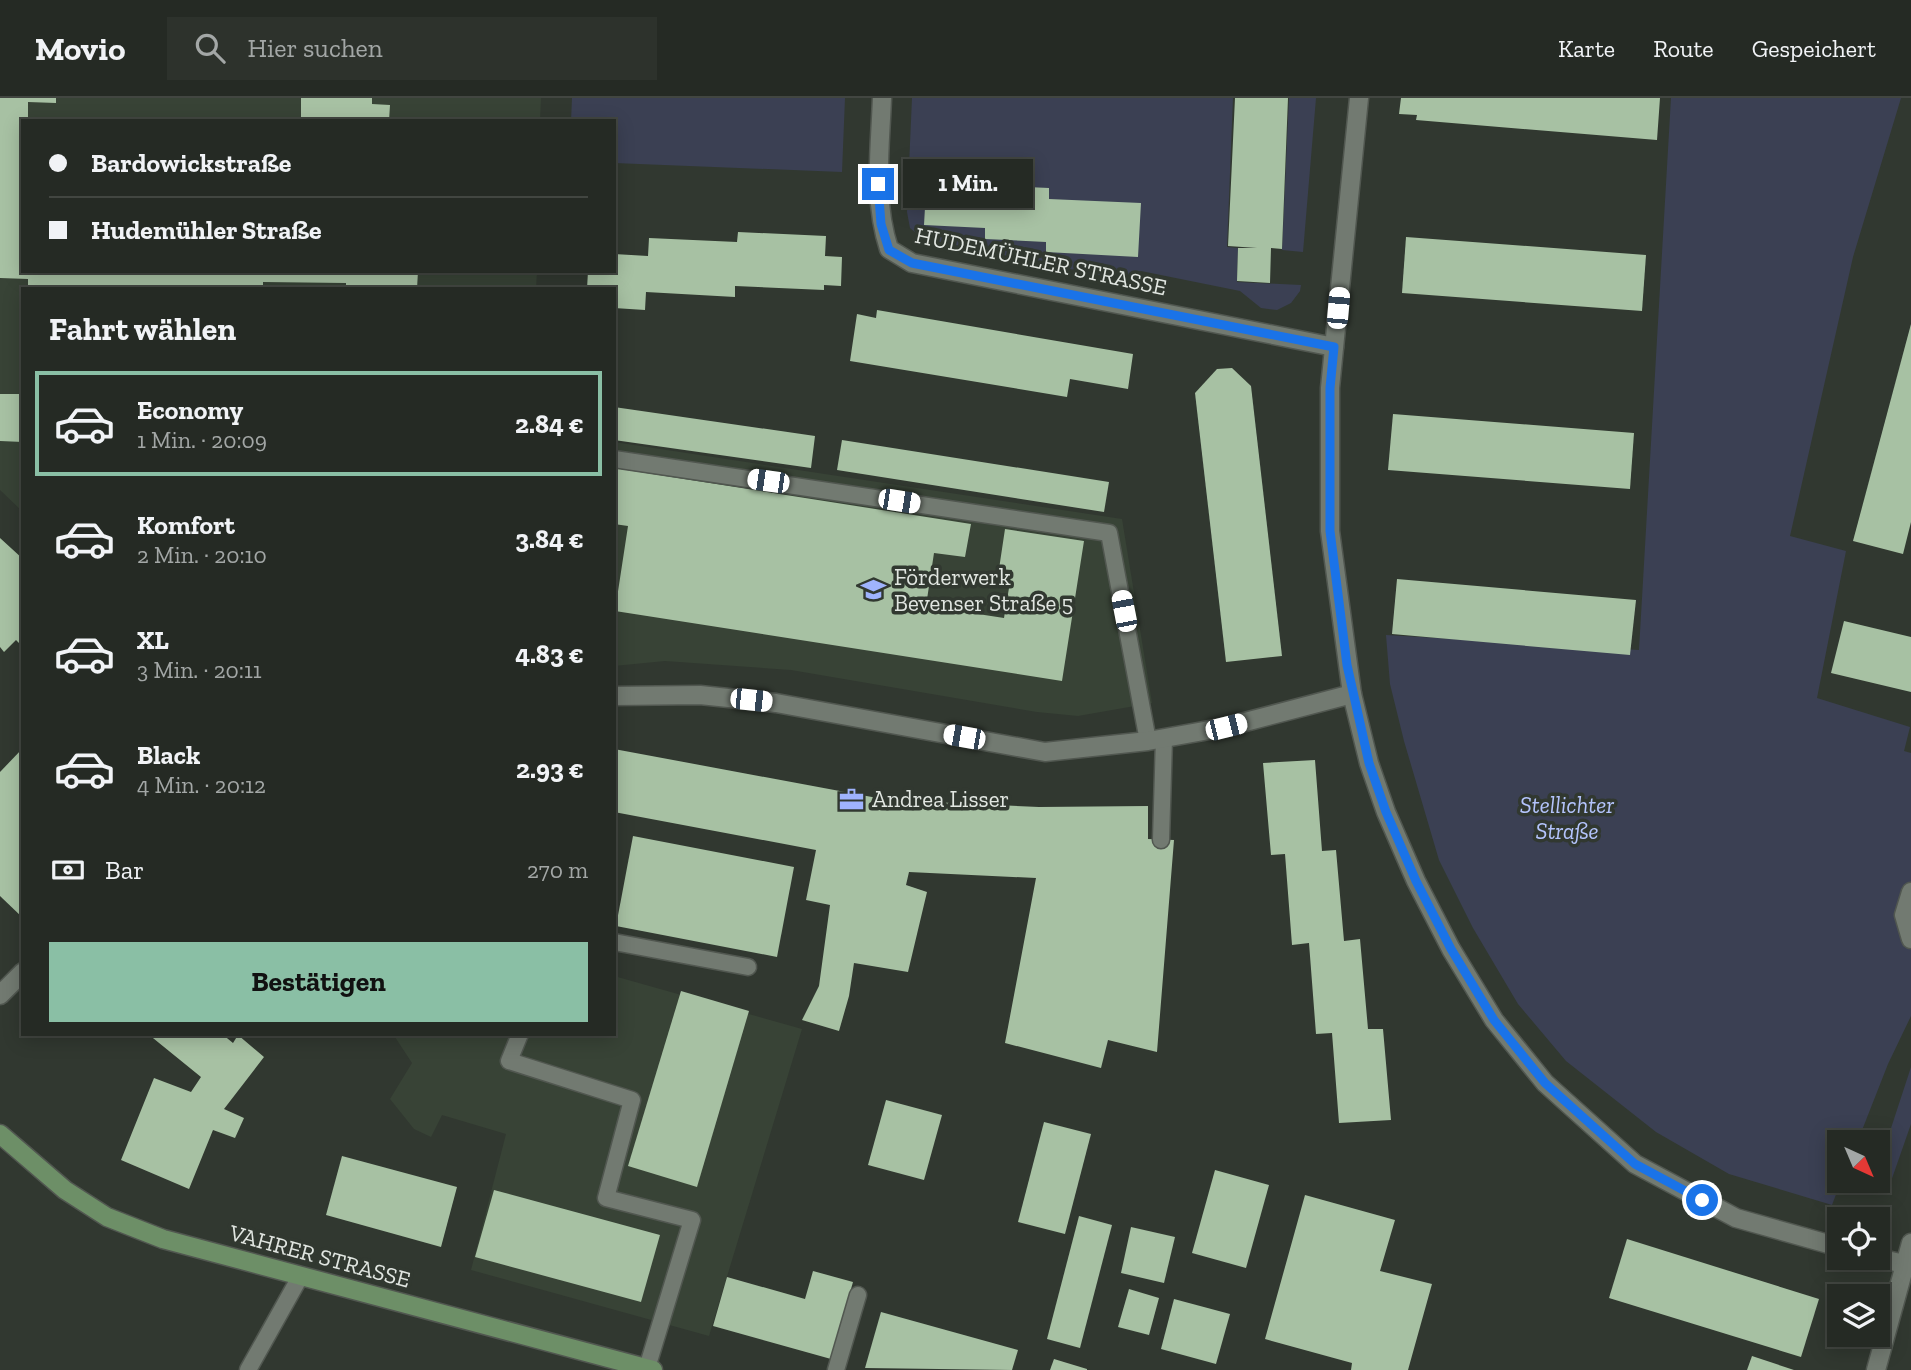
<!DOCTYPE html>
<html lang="de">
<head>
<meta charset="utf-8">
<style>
	body { margin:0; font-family:"Zilla Slab",serif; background:#2d322c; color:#f1f3f6; height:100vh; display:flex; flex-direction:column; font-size:26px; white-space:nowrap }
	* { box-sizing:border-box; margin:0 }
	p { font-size:23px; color:#a3a7a6 }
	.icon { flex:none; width:38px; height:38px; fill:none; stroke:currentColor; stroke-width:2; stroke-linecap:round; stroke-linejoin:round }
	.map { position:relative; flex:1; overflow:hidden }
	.drawer { position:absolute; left:21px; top:189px; width:595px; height:749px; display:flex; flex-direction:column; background:#252a24; border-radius:0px; box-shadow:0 4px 18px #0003,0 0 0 2px #424641 }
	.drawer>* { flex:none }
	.banner { position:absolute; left:21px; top:21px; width:595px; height:154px; border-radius:0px; box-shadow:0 4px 18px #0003,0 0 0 2px #424641; display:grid; align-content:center; height:154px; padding:0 28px; background:#252a24 }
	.needle { width:46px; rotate:136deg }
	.tools { position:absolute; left:1827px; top:1032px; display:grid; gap:14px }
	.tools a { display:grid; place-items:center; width:63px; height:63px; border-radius:0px; background:#252a24; box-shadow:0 4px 18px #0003,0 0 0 2px #424641; font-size:35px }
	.end { position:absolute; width:32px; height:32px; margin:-16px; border:9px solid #1a73e8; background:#fff; box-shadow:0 0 0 4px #fff }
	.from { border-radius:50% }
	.bubble { position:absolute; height:49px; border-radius:0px; background:#252a24; box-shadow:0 4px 18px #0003,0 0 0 2px #424641; font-size:23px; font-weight:800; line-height:49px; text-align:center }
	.car { position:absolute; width:21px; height:42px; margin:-21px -10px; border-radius:9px; box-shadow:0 0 5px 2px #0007; background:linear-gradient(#fff 24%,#345 0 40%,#fff 0 76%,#345 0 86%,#fff 0) }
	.banner b { display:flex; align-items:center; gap:24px; height:66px; font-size:26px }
	.banner b+b { border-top:2px solid #424641 }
	.banner i { width:18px; height:18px; background:#f1f3f6 }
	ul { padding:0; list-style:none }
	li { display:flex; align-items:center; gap:21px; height:105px; margin:0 14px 10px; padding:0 14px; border:4px solid transparent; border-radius:0px }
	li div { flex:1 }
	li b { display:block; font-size:26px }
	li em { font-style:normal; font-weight:800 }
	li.active { border-color:#8abfa5 }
	li>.icon { width:63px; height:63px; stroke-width:1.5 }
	h2 { padding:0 28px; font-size:32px; line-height:84px }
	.pay { display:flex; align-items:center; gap:18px; height:77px; padding:0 28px; font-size:26px }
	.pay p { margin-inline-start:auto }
	.cta { display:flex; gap:14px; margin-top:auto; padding:14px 28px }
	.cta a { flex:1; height:80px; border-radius:0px; background:#8abfa5; color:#111; font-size:28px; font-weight:800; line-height:80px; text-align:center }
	header { display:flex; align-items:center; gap:42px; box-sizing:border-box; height:98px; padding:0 35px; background:#252a24; border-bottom:2px solid #424641 }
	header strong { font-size:33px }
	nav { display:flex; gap:38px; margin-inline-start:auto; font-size:24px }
	.search { width:490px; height:63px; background:#2d322c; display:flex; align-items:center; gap:18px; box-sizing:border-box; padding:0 24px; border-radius:0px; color:#a3a7a6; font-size:26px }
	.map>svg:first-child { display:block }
	.built { fill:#384336 }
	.green { fill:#3b4053 }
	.building { fill:#a7c1a3 }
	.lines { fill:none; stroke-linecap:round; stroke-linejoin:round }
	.lane-casing { stroke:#515750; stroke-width:19 }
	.street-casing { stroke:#515750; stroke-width:21 }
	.secondary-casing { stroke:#515750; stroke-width:21 }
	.lane { stroke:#727a71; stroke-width:16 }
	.street { stroke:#727a71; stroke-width:18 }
	.secondary { stroke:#6d8f67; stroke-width:18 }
	.route { stroke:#1a73e8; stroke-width:9 }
	.labels { text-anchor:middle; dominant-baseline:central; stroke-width:7; stroke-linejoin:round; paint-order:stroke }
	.street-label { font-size:23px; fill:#e1e6e1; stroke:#313830 }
	.poi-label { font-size:23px; fill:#e1e6e1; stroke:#313830; text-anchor:start }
	.park-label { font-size:23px; font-style:italic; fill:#b4c4fc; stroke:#313830 }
</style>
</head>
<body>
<header>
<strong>Movio</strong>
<div class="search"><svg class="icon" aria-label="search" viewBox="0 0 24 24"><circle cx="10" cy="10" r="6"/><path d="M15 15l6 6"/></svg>Hier suchen</div>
<nav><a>Karte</a><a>Route</a><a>Gespeichert</a></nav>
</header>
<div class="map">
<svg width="1911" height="1272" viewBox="0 0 1911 1272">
	<rect width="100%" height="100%" fill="#313830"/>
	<g class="built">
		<path d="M0 0H541L540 23H23V173H537L536 191H23V414L0 392Z"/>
		<path d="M614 344 1122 421 1152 605 1078 618 1037 614 791 572 665 563 614 568Z"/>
		<path d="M614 878 802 931 709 1238 471 1172 506 1036 442 1017 431 1039 414 1031 390 1001 412 965 395 939 400 936H614Z"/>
	</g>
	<g class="green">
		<path d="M572 0H845L842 74 614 65V23H571Z"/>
		<path d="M912 0H1233L1227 149 1238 150 1237 184 1301 187 1300 193 1291 205 1277 212 1261 210 1240 193 1141 173 1118 181 922 140 910 130 907 114Z"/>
		<path d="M1289 0H1316L1303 154 1282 152Z"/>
		<path d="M1671 0H1901L1853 159 1790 438 1846 453 1817 600 1910 629 1904 653 1911 655V918L1888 966 1857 1045H1839V1083H1841L1832 1107 1729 1076 1656 1034 1566 963 1518 906 1473 830 1439 762 1404 643 1390 586 1386 537 1639 552Z"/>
		<path d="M1911 969V1026L1889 1089 1880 1093 1872 1087 1873 1083H1878V1070Z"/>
	</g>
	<g class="building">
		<path d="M0 0H56V5L28 4V23H23V173H418L417 191H346V185L263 184V191H28V181L0 180Z"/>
		<path d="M301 0H372V6L390 7 389 23H301Z"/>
		<path d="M1235 0H1288L1282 151 1271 150 1270 185 1237 183 1238 150H1257L1228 148Z"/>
		<path d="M1401 0H1660L1657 42 1416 22 1417 17 1399 16Z"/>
		<path d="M927 74 988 77 987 87 1049 90V101L1141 105 1138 159 1046 154V144L985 141V130L924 127Z"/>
		<path d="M738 134 826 138 825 158 842 159 841 188 824 187V192L735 188V199L646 194 645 212 614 210V191H587L588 173H614V156L648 158 649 140 737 144Z"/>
		<path d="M1406 139 1646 157 1642 213 1402 195Z"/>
		<path d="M877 212 1133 256 1128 291 1070 281 1067 299 850 263 857 216 876 220Z"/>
		<path d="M1911 226V424L1903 456 1853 443Z"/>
		<path d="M1232 270 1251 288 1282 558 1226 564 1195 295 1217 271Z"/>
		<path d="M0 296H23V344L0 343Z"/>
		<path d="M614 309 815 338 811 370 614 342Z"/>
		<path d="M1393 316 1634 335 1630 391 1388 372Z"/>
		<path d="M842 342 1109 384 1104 414 837 372Z"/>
		<path d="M614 370 971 426 965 459 934 455 926 508 1004 520 1012 472 999 471 1005 431 1084 443 1062 583 615 513 628 428 614 426Z"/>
		<path d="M0 440 23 461V549L16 542 4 554 0 549Z"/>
		<path d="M1397 481 1636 502 1630 557 1392 536Z"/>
		<path d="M1844 523 1911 539V594L1831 575Z"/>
		<path d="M23 650V820L0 798V674Z"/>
		<path d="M614 651 888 702 1039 709 1148 708V741L1174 742 1157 954 1108 942 1101 970 1005 945 1036 780 909 774 906 787 927 794 908 874 854 865 849 898 839 933 802 922 819 888 830 807 806 802 816 752 614 714Z"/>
		<path d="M1315 662 1322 753 1336 752 1344 843 1360 841 1368 931H1383L1391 1022 1339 1025 1332 935 1316 936 1309 845 1292 847 1285 756 1271 757 1263 665Z"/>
		<path d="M633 738 794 769 777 859 616 828Z"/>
		<path d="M681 893 749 913 697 1089 628 1068Z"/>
		<path d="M148 936H222L233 945 238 937 264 959 224 1011 244 1020 235 1040 213 1032 189 1091 121 1062 154 980 191 994 201 979Z"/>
		<path d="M886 1002 942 1017 924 1082 868 1067Z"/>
		<path d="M1044 1024 1091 1036 1065 1136 1018 1124Z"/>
		<path d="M342 1058 457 1089 441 1149 326 1117Z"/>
		<path d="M1215 1072 1269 1087 1246 1170 1192 1155Z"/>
		<path d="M494 1092 660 1137 641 1204 475 1159Z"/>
		<path d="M1305 1097 1395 1122 1380 1173 1432 1186 1408 1272H1351L1352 1265 1265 1241Z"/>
		<path d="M1079 1118 1112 1127 1080 1250 1047 1241Z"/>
		<path d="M1131 1129 1175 1139 1164 1185 1121 1175Z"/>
		<path d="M1627 1141 1819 1201 1801 1259 1609 1200Z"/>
		<path d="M813 1173 853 1184 831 1261 713 1228 727 1179 805 1201Z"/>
		<path d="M1129 1191 1159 1200 1149 1237 1118 1229Z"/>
		<path d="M1174 1201 1230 1216 1216 1266 1161 1251Z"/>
		<path d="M881 1214 1018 1252 1012 1272 865 1270Z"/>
		<path d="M1752 1258 1794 1272H1747Z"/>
		<path d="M1054 1261 1087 1271V1272H1050Z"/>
	</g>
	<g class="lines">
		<defs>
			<g id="lane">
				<path d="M614 361 1109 435 1148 643"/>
				<path d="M1161 742 1164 640"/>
				<path d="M614 844 748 869"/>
				<path d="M520 936 509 963 632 1002 606 1100 692 1122 647 1270"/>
				<path d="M248 1272 300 1179"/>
				<path d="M836 1272 858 1197"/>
			</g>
			<g id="street">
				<path d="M882 0C880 52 873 102 889 151L912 165 1334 249"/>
				<path d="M1359 0 1330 290V433L1352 596 1369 665 1386 714 1416 783 1451 851 1494 922 1545 985 1635 1066 1736 1120 1839 1149"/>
				<path d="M614 598 700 597 776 605 1045 654 1148 643 1226 629 1352 596"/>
				<path d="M1911 794 1904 817 1911 841"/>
				<path d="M0 897 23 874"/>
				<path d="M1878 1160 1904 1166"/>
				<path d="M1876 1272 1911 1145"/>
			</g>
			<path id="secondary" d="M0 1036 65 1092 107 1119 163 1141 653 1272"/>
		</defs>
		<use href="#lane" class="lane-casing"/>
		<use href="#street" class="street-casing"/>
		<use href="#secondary" class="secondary-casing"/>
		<use href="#lane" class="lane"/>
		<use href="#street" class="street"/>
		<use href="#secondary" class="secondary"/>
	</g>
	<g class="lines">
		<path class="route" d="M878 86 881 126 889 152 912 165 1334 249 1330 290V433L1347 567 1369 665 1386 714 1416 783 1451 851 1494 922 1545 985 1635 1066 1702 1102"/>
	</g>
	<defs>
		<symbol id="school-bare" viewBox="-9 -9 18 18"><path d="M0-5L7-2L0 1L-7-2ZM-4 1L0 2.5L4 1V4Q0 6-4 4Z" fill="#9fb3fd" stroke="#313830" stroke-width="2.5" paint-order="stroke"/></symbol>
		<symbol id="office-bare" viewBox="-9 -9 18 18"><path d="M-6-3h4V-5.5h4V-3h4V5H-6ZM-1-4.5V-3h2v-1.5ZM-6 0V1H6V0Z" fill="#9fb3fd" stroke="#313830" stroke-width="2.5" paint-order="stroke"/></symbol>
	</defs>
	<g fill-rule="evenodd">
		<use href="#school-bare" x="856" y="474" width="35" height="35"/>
		<use href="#office-bare" x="834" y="684" width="35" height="35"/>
	</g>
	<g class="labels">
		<g class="street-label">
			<text transform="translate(1041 163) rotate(12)">HUDEMÜHLER STRASSE</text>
			<text transform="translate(320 1158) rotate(15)">VAHRER STRASSE</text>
		</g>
		<g class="poi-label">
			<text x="894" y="479">Förderwerk<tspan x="894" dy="26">Bevenser Straße 5</tspan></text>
			<text x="872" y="701">Andrea Lisser</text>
		</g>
		<g class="park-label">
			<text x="1567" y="707">Stellichter<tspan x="1567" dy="26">Straße</tspan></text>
		</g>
	</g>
</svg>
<div class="tools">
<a><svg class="needle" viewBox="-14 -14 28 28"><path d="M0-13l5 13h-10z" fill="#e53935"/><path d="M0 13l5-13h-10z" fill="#a3a7a6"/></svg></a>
<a><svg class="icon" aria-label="locate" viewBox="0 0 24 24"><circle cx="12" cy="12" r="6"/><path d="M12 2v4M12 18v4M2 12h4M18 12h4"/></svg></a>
<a><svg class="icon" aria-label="layers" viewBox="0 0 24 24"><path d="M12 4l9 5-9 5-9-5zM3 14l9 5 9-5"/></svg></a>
</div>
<i class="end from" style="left:1702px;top:1102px"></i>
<i class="end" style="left:878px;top:86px"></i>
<div class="bubble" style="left:903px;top:61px;width:130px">1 Min.</div>
<i class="car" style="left:1338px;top:210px;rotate:5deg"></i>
<i class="car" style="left:768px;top:383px;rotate:278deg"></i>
<i class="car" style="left:899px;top:403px;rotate:99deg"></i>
<i class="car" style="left:1124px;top:513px;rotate:349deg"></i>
<i class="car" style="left:751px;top:602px;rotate:96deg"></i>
<i class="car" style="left:1226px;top:629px;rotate:76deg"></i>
<i class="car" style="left:964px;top:639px;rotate:280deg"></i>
<div class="banner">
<b><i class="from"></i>Bardowickstraße</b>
<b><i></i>Hudemühler Straße</b>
</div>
<section class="drawer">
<h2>Fahrt wählen</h2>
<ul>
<li class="active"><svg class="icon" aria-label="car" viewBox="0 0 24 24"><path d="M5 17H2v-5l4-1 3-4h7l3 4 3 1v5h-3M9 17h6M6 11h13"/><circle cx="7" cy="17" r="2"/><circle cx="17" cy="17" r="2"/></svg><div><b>Economy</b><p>1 Min. · 20:09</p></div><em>2.84 €</em></li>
<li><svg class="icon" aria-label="car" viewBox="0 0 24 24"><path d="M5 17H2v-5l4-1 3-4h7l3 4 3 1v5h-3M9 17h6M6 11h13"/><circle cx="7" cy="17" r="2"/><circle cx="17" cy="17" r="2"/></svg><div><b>Komfort</b><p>2 Min. · 20:10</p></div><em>3.84 €</em></li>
<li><svg class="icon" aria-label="car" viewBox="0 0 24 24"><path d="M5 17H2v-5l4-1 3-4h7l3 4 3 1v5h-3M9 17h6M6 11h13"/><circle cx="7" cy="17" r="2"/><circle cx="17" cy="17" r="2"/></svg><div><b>XL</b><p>3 Min. · 20:11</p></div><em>4.83 €</em></li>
<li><svg class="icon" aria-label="car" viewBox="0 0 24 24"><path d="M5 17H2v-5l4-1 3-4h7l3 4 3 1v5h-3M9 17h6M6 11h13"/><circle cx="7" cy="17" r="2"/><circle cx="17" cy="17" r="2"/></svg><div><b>Black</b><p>4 Min. · 20:12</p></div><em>2.93 €</em></li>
</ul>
<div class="pay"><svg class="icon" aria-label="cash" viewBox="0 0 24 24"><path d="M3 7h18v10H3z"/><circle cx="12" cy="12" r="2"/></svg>Bar<p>270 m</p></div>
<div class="cta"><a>Bestätigen</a></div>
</section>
</div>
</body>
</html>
